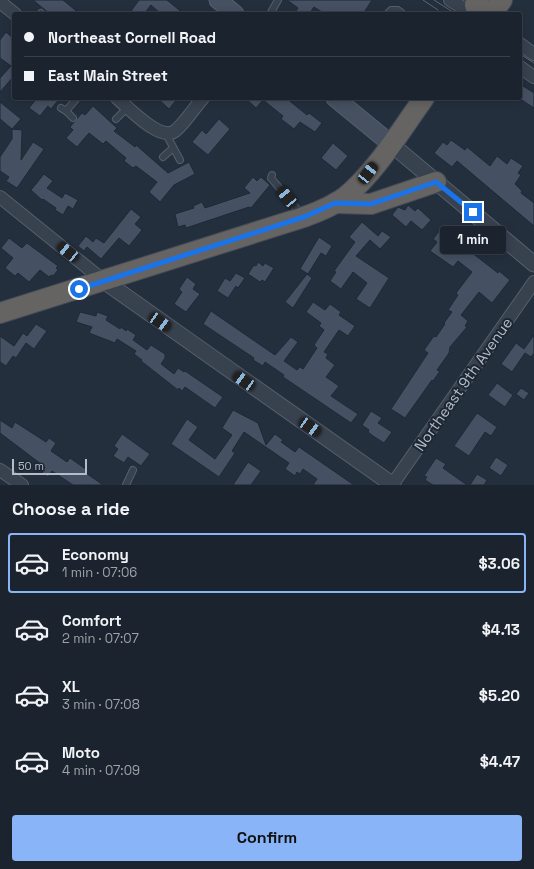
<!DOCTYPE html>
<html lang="en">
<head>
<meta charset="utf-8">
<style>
	body { margin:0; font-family:"Space Grotesk",sans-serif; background:#242b36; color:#f1f3f6; height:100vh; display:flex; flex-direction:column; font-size:15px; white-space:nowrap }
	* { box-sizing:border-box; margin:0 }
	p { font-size:13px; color:#a0a4aa }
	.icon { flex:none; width:22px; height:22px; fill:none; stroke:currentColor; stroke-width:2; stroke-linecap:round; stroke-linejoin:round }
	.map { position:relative; height:485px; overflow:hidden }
	.details { display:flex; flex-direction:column; background:#1b232e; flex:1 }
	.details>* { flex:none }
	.guide { position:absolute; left:12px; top:12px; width:510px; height:88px; border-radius:4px; box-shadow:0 2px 10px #0003,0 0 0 1px #39404a; display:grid; align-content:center; height:88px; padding:0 12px; background:#1b232e }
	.scale { position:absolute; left:12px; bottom:10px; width:75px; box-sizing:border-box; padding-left:4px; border:2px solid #b4bcc9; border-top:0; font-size:11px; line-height:14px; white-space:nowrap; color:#b4bcc9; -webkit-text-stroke:3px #1d2633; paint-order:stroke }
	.end { position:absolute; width:18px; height:18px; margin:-9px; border:5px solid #1a73e8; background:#fff; box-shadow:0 0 0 2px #fff }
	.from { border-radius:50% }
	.bubble { position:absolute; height:28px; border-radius:4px; background:#1b232e; box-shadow:0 2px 10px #0003,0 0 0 1px #39404a; font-size:13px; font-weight:800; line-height:28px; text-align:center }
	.car { position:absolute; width:12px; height:24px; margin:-12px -6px; border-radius:5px; box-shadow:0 0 3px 1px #0007; background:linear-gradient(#222 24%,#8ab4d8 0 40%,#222 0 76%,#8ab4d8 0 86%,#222 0) }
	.guide b { display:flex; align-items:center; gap:14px; height:38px; font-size:15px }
	.guide b+b { border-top:1px solid #39404a }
	.guide i { width:10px; height:10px; background:#f1f3f6 }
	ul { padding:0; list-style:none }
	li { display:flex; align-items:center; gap:12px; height:60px; margin:0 8px 6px; padding:0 4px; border:2px solid transparent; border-radius:4px }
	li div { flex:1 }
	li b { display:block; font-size:15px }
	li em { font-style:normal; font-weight:800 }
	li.selected { border-color:#8ab4f8 }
	li>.icon { width:36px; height:36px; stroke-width:1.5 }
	h2 { padding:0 12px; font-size:18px; line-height:48px }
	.primary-button { display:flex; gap:8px; margin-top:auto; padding:8px 12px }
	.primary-button a { flex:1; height:46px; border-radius:4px; background:#8ab4f8; color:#111; font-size:16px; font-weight:800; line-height:46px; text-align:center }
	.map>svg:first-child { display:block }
	.building { fill:#455162; stroke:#1f2835 }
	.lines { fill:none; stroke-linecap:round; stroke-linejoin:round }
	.service-casing { stroke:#565f6c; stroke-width:8 }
	.minor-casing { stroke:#565f6c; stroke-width:14 }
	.tertiary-casing { stroke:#565f6c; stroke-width:17 }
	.secondary-casing { stroke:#565f6c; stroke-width:19 }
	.trunk-casing { stroke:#434c59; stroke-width:22 }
	.service { stroke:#38414e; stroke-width:6 }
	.minor { stroke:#38414e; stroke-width:12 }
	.tertiary { stroke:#38414e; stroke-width:15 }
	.secondary { stroke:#465061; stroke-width:17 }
	.trunk { stroke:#656462; stroke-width:20 }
	.tram { stroke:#5a6575; stroke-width:1 }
	.route { stroke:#1a73e8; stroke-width:5 }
	.labels { text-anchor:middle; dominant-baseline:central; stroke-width:4; stroke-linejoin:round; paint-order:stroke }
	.street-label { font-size:15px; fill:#b4bcc9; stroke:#1d2633 }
</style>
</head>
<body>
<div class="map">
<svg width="534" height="485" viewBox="0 0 534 485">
	<rect width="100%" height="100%" fill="#242f3e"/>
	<g class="building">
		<path d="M33 0H63L80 14H50Z"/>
		<path d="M139 0H167L184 14H161L151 5 144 14H129Z"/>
		<path d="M287 0H372L363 14H325L314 7 309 14H294L298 8Z"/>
		<path d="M6 32 14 39V76L0 92V78L11 66 0 58V40Z"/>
		<path d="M520 84 534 93V108L520 99Z"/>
		<path d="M37 98H60L51 109 48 106 40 116 29 108Z"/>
		<path d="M157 98H178L169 109Z"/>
		<path d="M245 98H286L307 115 309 113 322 123 315 132 300 122 294 129 281 119 283 116 263 100 256 108Z"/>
		<path d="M0 102 21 119 12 129 0 119Z"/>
		<path d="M93 106 117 128 114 131 135 147 136 145 168 173 189 162 195 174 174 185 160 202 149 192 157 182 136 166 133 168 124 161 126 158 106 141 103 144 89 133 77 147 66 138 73 130 70 127 82 113 85 115Z"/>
		<path d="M219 119 230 129 208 155 192 142 202 130 206 134Z"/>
		<path d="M12 129 22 130 21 160 33 142 44 149 17 188 6 181 9 177 0 171V157L12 139Z"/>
		<path d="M451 140 465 150 467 147 490 166 497 156 507 164 511 158 523 166 518 173 521 175 515 184 522 191 521 193 534 203V226L457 161 452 167 434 153 443 142 447 145Z"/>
		<path d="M333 143 348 156 336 170 321 158Z"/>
		<path d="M44 174 53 181 47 188 62 198 65 193 78 200 73 209 68 206 63 215 55 210 56 208 43 199 42 200 31 190Z"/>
		<path d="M253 177 257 181 261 177 270 185 251 208 249 207 186 228 185 225 178 227 175 214 194 208 193 206 202 202 205 208 250 193 244 188Z"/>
		<path d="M408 205 415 211 418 208 431 220 422 230 411 221 406 227 392 215 398 207 405 210Z"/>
		<path d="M131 209 141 217 135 224 142 230 129 246 119 238 101 259 87 247 84 251 78 246 86 236 93 242 96 238 104 243Z"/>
		<path d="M362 222 378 236 382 231 391 237 380 249 370 240 356 256 389 278 370 308 356 299 367 283 353 272 341 289 330 281 336 272 334 271 355 242 349 237Z"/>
		<path d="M440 230 453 238 451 240 469 255 471 252 498 273 499 271 510 280 492 303 479 292 461 315 468 321 465 326 467 327 450 347 449 353 437 370 440 371 433 381 432 380 405 418 391 409 428 353 424 350 434 336 436 337 445 324 444 323 452 312 448 310 458 295 456 293 472 272 458 261 453 267 430 251 437 242 433 239Z"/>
		<path d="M319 237 332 246 326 256 321 253 308 274 300 269Z"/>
		<path d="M9 238 22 248 27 243 58 266 56 268 58 270 53 276 51 275 49 277 40 270 29 282 18 273 15 276 5 268 13 258 1 248Z"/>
		<path d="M258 262 263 266 265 263 274 268 265 282 262 280 260 282 248 274 254 265 256 266Z"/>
		<path d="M236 273 245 278 238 288 236 286 228 298 217 291 225 278 230 281Z"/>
		<path d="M307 274 312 278 293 308 285 302Z"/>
		<path d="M187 277 196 284 193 289 200 294 186 312 174 304 182 292 179 289Z"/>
		<path d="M313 302 325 310 330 304 341 312 339 315 355 326 348 336 339 330 324 352 328 354 326 358 335 365 326 377 339 386 331 396 358 414 351 423 283 377 284 375 265 362 263 366 253 360 254 358 203 324 211 311 275 355 291 337 298 342 284 361 297 370 300 367 303 369 317 348 314 345 324 330 319 326 321 323 306 312Z"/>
		<path d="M80 312 96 316 97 312 108 316 106 320 120 329 121 327 126 331 127 329 136 335 133 340 147 350 151 345 165 354V358L161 364 174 374 178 368 184 372 185 371 223 397 215 408 185 387 182 391 179 388 178 390 141 361 142 360 134 354 136 351 117 339 115 343 89 333 92 327 76 322Z"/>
		<path d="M36 324 47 331 34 349 26 343 16 358 13 356 6 366 0 362V336L14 346 23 333 27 336Z"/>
		<path d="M534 335V353L531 357 525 353 512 372 501 364 516 343 524 349Z"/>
		<path d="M497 383 513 395 505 407 488 395Z"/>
		<path d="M521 388 529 393 524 400 516 394Z"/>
		<path d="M233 410 258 423 266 445 275 434 283 440 281 442 295 452 299 447 354 485H313L317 479 303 469 300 474 297 472 295 476 285 469 289 463 244 432 232 451 235 453 219 477 171 444 187 419 198 427 189 440 215 459 232 435 222 428Z"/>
		<path d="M371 411 382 418 378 423 392 432 384 443 373 436 368 432 369 430 362 425Z"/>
		<path d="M477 413 497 427 491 436 485 432 469 456 454 446Z"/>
		<path d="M0 420 12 428 15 422 46 442 49 438 56 443 51 451 67 462 70 458 87 470 86 473 103 485H73L52 471 48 477 42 473 45 467 0 433Z"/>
		<path d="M122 434 150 454 141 466 128 457 124 463 113 456 118 449 114 446Z"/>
		<path d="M496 457 508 465 501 476 489 468Z"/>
		<path d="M436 458 446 464 443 468 467 485H433L425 480 427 477 424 476Z"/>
		<path d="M248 462 261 471 251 485H233Z"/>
		<path d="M477 474 487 480 484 485H470Z"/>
	</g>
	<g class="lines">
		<defs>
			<g id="service">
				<path d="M40 14 41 13"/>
				<path d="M270 14 278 0"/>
				<path d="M387 14 391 10H398L403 14"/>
				<path d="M61 108 66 111 77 98"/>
				<path d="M66 111 73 118"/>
				<path d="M116 119 128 107"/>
				<path d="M166 134 180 160"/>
				<path d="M163 157 173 148"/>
				<path d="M272 175 271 178 302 215"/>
				<path d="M126 485 133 470"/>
			</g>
			<g id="minor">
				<path d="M450 0 473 14"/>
				<path d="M0 2 15 14"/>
				<path d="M520 44 534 54"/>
				<path d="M520 67 534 77"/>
				<path d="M117 98C129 108 160 142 175 131 185 123 194 108 203 98"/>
				<path d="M0 197 104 281"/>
				<path d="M0 470 22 485"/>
				<path d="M392 485 534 282"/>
			</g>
			<g id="tertiary">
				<path d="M391 144 534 264"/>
				<path d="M104 281 393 485"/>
			</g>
			<g id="secondary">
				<path d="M218 0 235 14"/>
				<path d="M335 98 391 144"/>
			</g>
			<g id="trunk">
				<path d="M478 14 475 5 479 0"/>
				<path d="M492 14 502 0"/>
				<path d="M335 203 371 204 436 182"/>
				<path d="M0 313 304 217C318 212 333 206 345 197 376 172 401 130 424 98"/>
			</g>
		</defs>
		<use href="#service" class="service-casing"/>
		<use href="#minor" class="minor-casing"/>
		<use href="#tertiary" class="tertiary-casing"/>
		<use href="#secondary" class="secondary-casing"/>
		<use href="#trunk" class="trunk-casing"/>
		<use href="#service" class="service"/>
		<use href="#minor" class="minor"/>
		<use href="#tertiary" class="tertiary"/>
		<use href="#secondary" class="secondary"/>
		<use href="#trunk" class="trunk"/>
		<g class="tram">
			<path d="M423 0 438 10"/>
			<path d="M434 0 456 14"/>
			<path d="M520 54 534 63"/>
		</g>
	</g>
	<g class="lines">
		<path class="route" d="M79 289 304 217 335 203 371 204 436 182 473 212"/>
	</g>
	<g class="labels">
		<g class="street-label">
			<text transform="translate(463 384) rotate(-55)">Northeast 9th Avenue</text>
		</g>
	</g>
</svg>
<div class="scale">50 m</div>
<i class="end from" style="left:79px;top:289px"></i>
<i class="end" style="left:473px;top:212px"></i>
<div class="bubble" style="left:440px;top:226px;width:66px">1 min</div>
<i class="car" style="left:368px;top:173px;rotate:38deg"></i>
<i class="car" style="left:287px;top:197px;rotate:321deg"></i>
<i class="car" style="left:68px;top:252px;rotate:309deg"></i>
<i class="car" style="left:160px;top:322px;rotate:125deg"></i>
<i class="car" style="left:244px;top:381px;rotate:305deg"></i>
<i class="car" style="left:310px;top:427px;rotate:125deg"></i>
<div class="guide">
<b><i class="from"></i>Northeast Cornell Road</b>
<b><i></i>East Main Street</b>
</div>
</div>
<section class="details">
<h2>Choose a ride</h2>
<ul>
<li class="selected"><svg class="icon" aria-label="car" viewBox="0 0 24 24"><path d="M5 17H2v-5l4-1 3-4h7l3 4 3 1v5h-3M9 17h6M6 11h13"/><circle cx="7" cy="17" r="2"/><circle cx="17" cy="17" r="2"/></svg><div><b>Economy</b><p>1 min · 07:06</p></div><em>$3.06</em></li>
<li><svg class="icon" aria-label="car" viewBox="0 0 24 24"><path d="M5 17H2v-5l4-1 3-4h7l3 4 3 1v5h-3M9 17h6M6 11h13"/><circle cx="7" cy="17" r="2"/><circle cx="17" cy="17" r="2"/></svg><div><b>Comfort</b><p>2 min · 07:07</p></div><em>$4.13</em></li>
<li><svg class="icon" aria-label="car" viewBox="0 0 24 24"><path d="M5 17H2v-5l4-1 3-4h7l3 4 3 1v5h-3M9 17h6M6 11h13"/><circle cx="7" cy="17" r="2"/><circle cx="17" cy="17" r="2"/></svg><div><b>XL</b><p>3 min · 07:08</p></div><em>$5.20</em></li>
<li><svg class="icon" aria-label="car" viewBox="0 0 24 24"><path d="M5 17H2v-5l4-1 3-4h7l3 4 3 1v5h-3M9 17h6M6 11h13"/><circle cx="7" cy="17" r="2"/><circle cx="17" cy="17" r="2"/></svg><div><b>Moto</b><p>4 min · 07:09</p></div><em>$4.47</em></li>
</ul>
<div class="primary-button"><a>Confirm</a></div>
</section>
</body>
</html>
